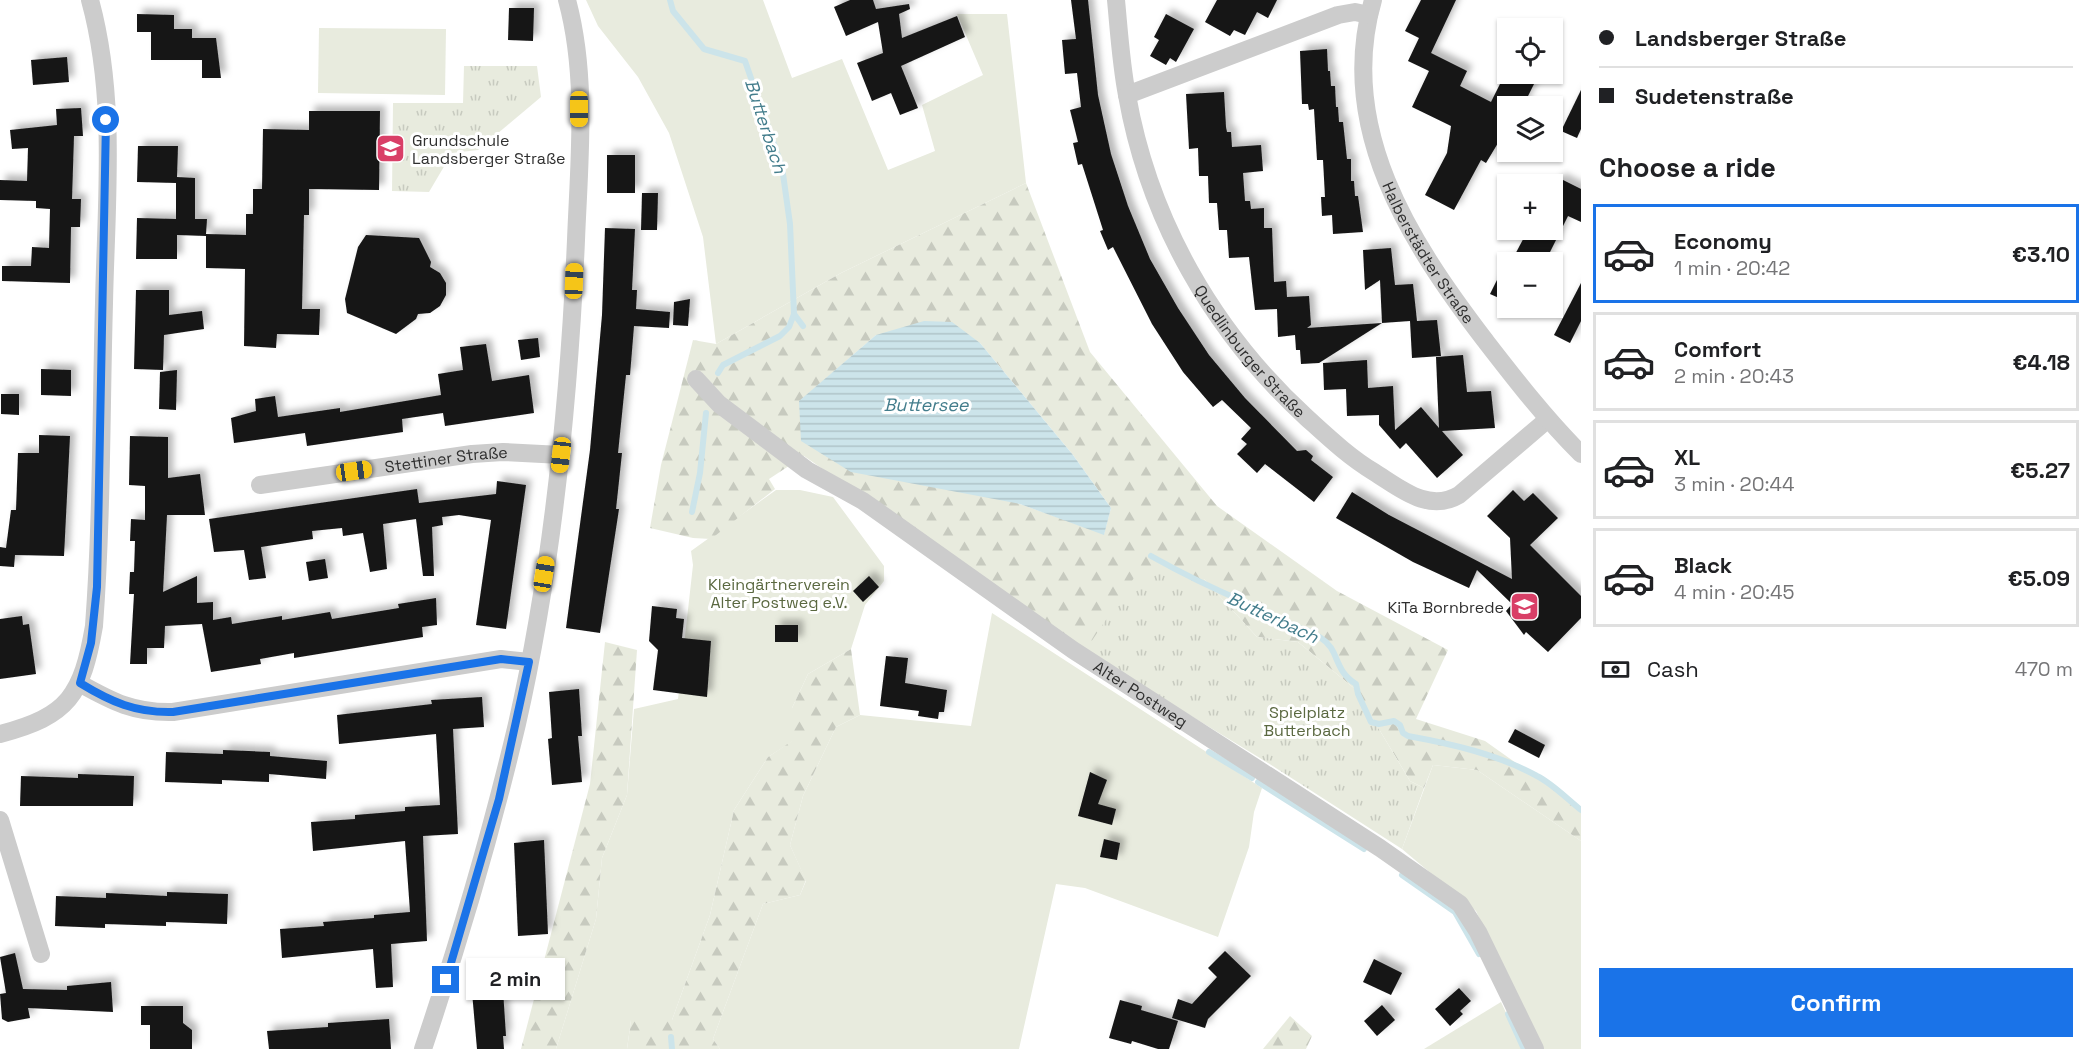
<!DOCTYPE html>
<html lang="en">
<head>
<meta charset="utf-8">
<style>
	body { margin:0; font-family:"Space Grotesk",sans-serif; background:#f6f6f6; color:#202124; height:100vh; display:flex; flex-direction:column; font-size:22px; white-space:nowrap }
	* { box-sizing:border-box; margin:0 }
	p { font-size:20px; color:#757577 }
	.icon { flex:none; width:33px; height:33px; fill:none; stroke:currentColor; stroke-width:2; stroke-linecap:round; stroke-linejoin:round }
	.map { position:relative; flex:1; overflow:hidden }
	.drawer { display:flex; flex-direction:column; background:#fff; width:510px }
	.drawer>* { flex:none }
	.hud { display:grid; align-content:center; height:132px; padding:0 18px; background:#fff }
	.buttons { position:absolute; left:1497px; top:18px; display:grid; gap:12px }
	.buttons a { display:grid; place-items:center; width:66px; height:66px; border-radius:0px; background:#fff; box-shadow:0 2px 4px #0004; font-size:30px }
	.end { position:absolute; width:27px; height:27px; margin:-14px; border:8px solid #1a73e8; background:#fff; box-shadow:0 0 0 3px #fff }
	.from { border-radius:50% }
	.bubble { position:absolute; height:42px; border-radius:0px; background:#fff; box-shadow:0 2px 4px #0004; font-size:20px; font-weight:700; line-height:42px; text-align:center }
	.car { position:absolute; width:18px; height:36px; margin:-18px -9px; border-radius:8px; box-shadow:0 0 4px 2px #0007; background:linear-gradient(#f5c518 24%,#345 0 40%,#f5c518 0 76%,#345 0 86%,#f5c518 0) }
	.hud b { display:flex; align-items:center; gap:21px; height:57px; font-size:22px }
	.hud b+b { border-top:2px solid #e0e0e0 }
	.hud i { width:15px; height:15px; background:#202124 }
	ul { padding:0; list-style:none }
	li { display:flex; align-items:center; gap:18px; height:99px; margin:0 12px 9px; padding:0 6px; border:3px solid #e0e0e0; border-radius:0px }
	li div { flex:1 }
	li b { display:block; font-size:22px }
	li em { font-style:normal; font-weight:700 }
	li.current { border-color:#1a73e8 }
	li>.icon { width:54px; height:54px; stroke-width:1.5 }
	h2 { padding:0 18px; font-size:27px; line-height:72px }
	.pay { display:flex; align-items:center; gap:15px; height:66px; padding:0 18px; font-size:22px }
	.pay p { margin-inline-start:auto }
	.action { display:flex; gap:12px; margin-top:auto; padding:12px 18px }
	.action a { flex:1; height:69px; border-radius:0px; background:#1a73e8; color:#fff; font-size:24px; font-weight:700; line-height:69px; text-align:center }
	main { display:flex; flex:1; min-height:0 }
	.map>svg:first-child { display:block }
	.green { fill:#e8ebde }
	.forest { fill:url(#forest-firs); fill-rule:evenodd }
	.park { fill:url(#park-tufts) }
	.water { fill:url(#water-rules) }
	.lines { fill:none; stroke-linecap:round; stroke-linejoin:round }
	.stream { stroke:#cce4ea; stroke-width:6 }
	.building { fill:#161616; filter:url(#shadow) }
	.minor { stroke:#ccc; stroke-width:18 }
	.route { stroke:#1a73e8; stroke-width:8 }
	.labels { text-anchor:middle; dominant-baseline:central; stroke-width:6; stroke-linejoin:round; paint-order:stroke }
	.poi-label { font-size:16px; fill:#2f2f2f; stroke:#fff; text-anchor:start }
	.street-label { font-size:16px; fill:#2f2f2f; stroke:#fff }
	.park-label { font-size:16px; fill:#5a6840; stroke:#fff }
	.water-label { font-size:18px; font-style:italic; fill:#437d8c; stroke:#fff }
</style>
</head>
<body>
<main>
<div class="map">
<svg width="1581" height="1049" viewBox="0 0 1581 1049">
	<defs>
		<pattern id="forest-firs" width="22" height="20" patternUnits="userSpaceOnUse" patternTransform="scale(1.5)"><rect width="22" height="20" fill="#e8ebde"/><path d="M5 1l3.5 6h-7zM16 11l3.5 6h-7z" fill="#c7cabf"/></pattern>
		<pattern id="park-tufts" width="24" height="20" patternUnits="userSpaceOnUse" patternTransform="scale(1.5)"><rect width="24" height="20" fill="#e8ebde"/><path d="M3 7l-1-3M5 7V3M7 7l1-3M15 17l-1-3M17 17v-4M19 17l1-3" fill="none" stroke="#c7cabf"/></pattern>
		<pattern id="water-rules" width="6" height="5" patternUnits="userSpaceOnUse" patternTransform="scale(1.5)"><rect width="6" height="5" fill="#cce4ea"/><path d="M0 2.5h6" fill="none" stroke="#b0c4c9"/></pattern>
		<filter id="shadow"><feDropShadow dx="5.5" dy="-5.5" stdDeviation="3" flood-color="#0004"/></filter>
	</defs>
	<rect width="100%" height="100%" fill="#fff"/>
	<g class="green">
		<path d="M586 0H763L792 78 842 59 888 170 935 151 922 105 983 75 957 14H1007L1026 183 841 273 716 344 703 237 669 133 638 77 598 26Z"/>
		<path d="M319 28 446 29 445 95 318 93Z"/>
		<path d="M776 490H800L833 497 884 566V581L865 605 851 649 808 674 792 708 793 741 768 757 734 810 710 915 672 1020H631L627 1049H556L596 919 602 858 627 795 634 709 678 699 693 565 691 551Z"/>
		<path d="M992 613 1262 788 1254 812 1249 847 1218 937 1085 888 1056 884 1019 1049H720L713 1039 763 904 800 895 806 881 790 845 803 796 836 727 860 715 971 726Z"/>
		<path d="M1433 765 1477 770 1581 841V1049H1540L1476 911 1402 849Z"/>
		<path d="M1501 1002 1523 1049H1424Z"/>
	</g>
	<g class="forest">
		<path d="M1026 183 1090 352 1217 506 1337 591 1448 650 1416 719 1485 741 1581 809V841L1477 770 1433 765 1424 788 1410 781 1355 689 1298 642 1257 637 1204 579 1085 651 804 456 769 479 775 489 711 539 693 538 650 528 661 465 693 340 716 344 841 273ZM876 335 980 343 1073 455 1111 508 1104 534 1020 504 800 401Z"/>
		<path d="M605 642 637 650 627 795 602 858 596 919 556 1049H521L590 784Z"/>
		<path d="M851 649 860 715 836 727 803 796 790 845 806 880 800 895 763 904 713 1039 720 1049H627L631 1020H672L710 915 734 810 768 757 792 741V708L808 674Z"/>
		<path d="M1290 1016 1312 1036 1306 1049H1263Z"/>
	</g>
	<g class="park">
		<path d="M464 66H537L541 97 478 150 452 153 429 192 392 191 393 103H463Z"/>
		<path d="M1142 566 1204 579 1257 637 1298 642 1355 689 1410 781 1424 788 1402 849 1268 763 1085 651Z"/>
	</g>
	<path class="water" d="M924 321 952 322 980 343 1073 455 1111 508 1104 535 1020 504 851 472 801 441 799 401 876 335Z"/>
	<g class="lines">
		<g class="stream">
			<path d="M670 0 673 11 704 49 745 61 782 167 790 224 794 314 803 326"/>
			<path d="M718 373 723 365 780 336 789 327 794 314"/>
			<path d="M692 512 700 473 706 413"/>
			<path d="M1151 556C1183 574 1214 589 1247 603 1256 608 1264 617 1274 621 1290 627 1307 627 1321 638 1340 650 1333 670 1356 684L1358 694 1371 722 1379 724 1394 721 1400 725 1403 733 1408 736C1452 744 1497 754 1537 776 1553 784 1567 799 1581 810"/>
			<path d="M1209 752 1252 778"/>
			<path d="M1258 782 1364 849"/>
			<path d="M1402 875 1455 912 1479 954"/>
			<path d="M1508 1014 1524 1049"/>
			<path d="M671 1037 672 1049"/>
		</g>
	</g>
	<g class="building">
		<path d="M850 0H873L876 9 909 4 910 9 899 14 902 38 957 16 965 37 901 66 918 108 900 115 891 93 872 101 857 63 883 53 878 22 846 36 834 7Z"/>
		<path d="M1071 0H1088L1098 95 1111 154 1128 206 1150 259 1178 308 1209 355 1245 398 1297 451 1306 450 1313 456 1311 460 1333 477 1314 502 1265 464 1257 473 1237 454 1247 444 1241 439 1251 428 1222 400 1213 407 1183 372 1152 324 1113 247 1108 250 1100 231 1103 230 1082 164 1078 165 1073 143 1078 142 1070 110 1081 107 1077 73 1065 74 1062 40 1076 39Z"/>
		<path d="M1217 0H1277L1268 18 1257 12 1245 35 1234 30 1230 36 1205 22Z"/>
		<path d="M1421 0H1456L1431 53 1467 71 1460 86 1491 102 1505 74H1539L1523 106H1508V122L1498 143 1486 163 1481 160 1454 210 1425 195 1447 153 1451 126 1412 107 1429 71 1408 61 1419 38 1405 31Z"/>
		<path d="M509 8H534L533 41 508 40Z"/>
		<path d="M137 14 174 15V29H192V38H216L221 78H202V60H151V32H137Z"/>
		<path d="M1166 14 1194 29 1176 62 1170 58 1166 65 1150 56 1159 40 1154 37Z"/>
		<path d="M1327 49 1328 71H1330L1331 86H1335L1336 107H1338L1339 122H1343L1347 159H1351V181H1354L1355 196H1358L1363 232 1333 234 1332 215 1322 216 1321 197H1325L1323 160H1317L1314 109 1309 110 1308 104H1302L1300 51Z"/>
		<path d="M67 57 69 82 33 85 31 60Z"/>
		<path d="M1581 90V129L1577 138 1561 131Z"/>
		<path d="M1224 92 1226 127 1227 132H1231L1232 147 1261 145 1263 171 1243 173 1245 201H1250L1251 209 1264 208V228H1272L1274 282 1286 281 1287 297 1309 296 1311 325 1307 328 1382 323 1319 363 1301 364 1300 350H1296L1295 335 1278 337 1277 309 1255 310 1249 257 1229 258 1227 230H1219L1217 203H1209L1208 176H1199L1198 148 1189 149 1186 94Z"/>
		<path d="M81 108 83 136H74L72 199H81L80 227H71L70 283 2 281V266H31L32 247 49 248 50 209 36 208V201L0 200V180L27 181 28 148 12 149 10 130 57 125 56 109Z"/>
		<path d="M309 111H380L379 190 309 189V215H304L302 309H320L319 335 277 334 276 348 244 346 245 269 206 268V236L177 235V259H136L137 218 176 219V183L137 182 138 146H178L177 177 195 178V219H207L206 234 246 235V214H253V189H262L263 129 309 130Z"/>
		<rect x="607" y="155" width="28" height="38"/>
		<path d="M1559 178 1581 189V222L1568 216 1545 262H1511L1528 230H1552V191Z"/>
		<path d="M642 193H658L657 230H641Z"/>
		<path d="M605 228 635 229 632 290H637L636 309 670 312 669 328 634 326 630 375H626L618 453H622L616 509H619L600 633 566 628 590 450 602 315Z"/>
		<path d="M366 235 419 238 431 262 430 267 440 273 446 283V295L440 306 430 313 418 314 416 319 396 334 347 313 345 299 358 247Z"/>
		<path d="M1391 248 1395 285 1413 284 1417 321 1437 320 1441 356 1412 358 1410 321 1382 323 1380 280 1365 290 1363 250Z"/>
		<path d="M1508 258V302L1490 294Z"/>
		<path d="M1581 283V321L1570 343 1554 335Z"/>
		<path d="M136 290H169V315L202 311 204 329 164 335 163 370 134 369Z"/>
		<path d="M690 299 688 326 673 325 674 302Z"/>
		<path d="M538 338 540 357 521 360 518 340Z"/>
		<path d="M486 344 492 381 529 375 534 413 445 426 443 413 402 419 403 432 307 446 305 433 234 443 231 418 256 411 255 399 275 396 278 417 340 408V412L441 395 438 374 463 370 460 347Z"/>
		<path d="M1463 355 1467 392 1491 391 1495 428 1442 431 1463 455 1437 478 1406 443 1400 449 1379 425V415L1347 416 1346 389 1324 390 1323 363 1367 360 1368 388 1393 386 1395 430 1421 407 1439 428 1436 357Z"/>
		<path d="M41 369 71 370V396L41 395Z"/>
		<path d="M177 370 176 410 159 409 160 372Z"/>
		<path d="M1 394H19V415L1 414Z"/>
		<path d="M39 435 70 436 64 556 15 555 14 567 0 566V547L6 548 11 510H16L18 453H39Z"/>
		<path d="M130 436 168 437V478L200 474 205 515H167L163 592 197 576V603L213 602V620L231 617 232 624 282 616V620L330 612 332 619 399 608 398 604 436 598 437 625 422 627 423 637 294 658V653L260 659 261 664 211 672 202 624 165 626 164 648H147V664H130L134 594H129L130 572H134L135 541H130L131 519 145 520V486L129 485Z"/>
		<path d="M497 481 526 485 506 629 476 625 491 520 459 515 442 517 443 525 432 527 434 576H423L416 519 383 524 387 569 370 572 363 533 343 536 342 528 312 531 313 539 261 547 266 578 249 580 244 550 214 552 209 519 417 489 419 503 496 494Z"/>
		<path d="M1513 490 1524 501 1533 493 1558 518 1530 545 1581 596V618L1548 652 1526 632 1524 635 1506 611 1512 604 1477 570 1469 588 1413 562 1336 518 1352 492 1389 515 1512 579 1510 538 1487 516Z"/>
		<path d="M325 559 328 578 309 581 306 562Z"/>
		<path d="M869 576 879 587 863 602 853 591Z"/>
		<path d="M652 606 677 609 676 618 684 619 682 638 711 641 707 697 653 690 658 650 649 641Z"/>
		<path d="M22 616 23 625 29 624 36 674 0 679V619Z"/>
		<rect x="775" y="625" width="23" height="17"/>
		<path d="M886 656 908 658 905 683 947 690 944 712H939L938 719 918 716 919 711 880 706Z"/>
		<path d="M579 689 582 736H578L582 782 552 785 548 739 552 738 549 692Z"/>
		<path d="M482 697 484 727 453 729 458 834 423 836 427 941 391 944 393 987 376 988 373 949 282 958 280 929 324 926 323 922 374 918V915L410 912 405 841 313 851 311 822 355 819V815L405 811V807L440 805 436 734 339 744 337 715 432 704 431 700Z"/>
		<path d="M1515 729 1545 745 1539 758 1508 742Z"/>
		<path d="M223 750 270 752V756L327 761 326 779 269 774V782L222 780V784L165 782 166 752 223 754Z"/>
		<path d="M1090 772 1107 780 1098 804 1116 809 1112 825 1078 816Z"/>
		<path d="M78 774 134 776 133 806H20L21 776 78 778Z"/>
		<path d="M1104 839 1120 843 1117 860 1100 857Z"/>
		<path d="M544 840 548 934 518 936 514 843Z"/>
		<path d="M167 892 228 894 227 924 166 922V926L105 924V928L55 926 56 896 106 898V893L167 896Z"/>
		<path d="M1225 951 1251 976 1208 1019 1205 1028 1172 1018 1178 999 1192 1004 1217 977 1208 968Z"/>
		<path d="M15 953 23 989 67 990V986L111 982 113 1012 28 1008 30 1018 8 1022 2 1019 0 994 6 993 0 957Z"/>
		<path d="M1374 959 1402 973 1391 995 1363 982Z"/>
		<path d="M1459 988 1471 1001 1460 1011 1463 1014 1450 1026 1435 1009Z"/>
		<path d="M503 990 506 1036H503L504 1049H477L472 992Z"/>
		<path d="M1120 1000 1142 1006 1141 1010 1178 1021 1169 1049H1158L1132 1041 1131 1044 1109 1038Z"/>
		<path d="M1382 1005 1395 1020 1377 1036 1364 1021Z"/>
		<path d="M141 1006H183V1023L192 1030V1049H150V1025H141Z"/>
		<path d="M389 1019 391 1049H269L267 1031 328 1027V1023Z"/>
	</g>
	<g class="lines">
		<g class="minor">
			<path id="s1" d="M1116 0C1119 31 1121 64 1127 95 1149 220 1213 332 1307 418 1328 437 1349 457 1374 472 1400 488 1428 513 1459 495L1547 420"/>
			<path id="s2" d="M1373 0C1336 128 1410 242 1484 339 1515 379 1545 418 1581 454"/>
			<path d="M1127 95 1338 15 1355 12 1369 15"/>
			<path id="s3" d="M696 379 719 404 807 470 863 501 1073 650 1380 848 1460 904 1478 932 1535 1049"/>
			<path id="s4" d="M260 485 472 454 503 452 561 455"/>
			<path d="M79 683C113 702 134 713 173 712L501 659 529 662"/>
			<path d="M0 734C69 716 82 695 94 626 102 519 101 411 104 303 106 203 117 98 90 0"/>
			<path d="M0 820 41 954"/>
			<path d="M423 1049C459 942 491 834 517 724 553 566 569 402 576 240 579 162 588 77 567 0"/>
		</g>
	</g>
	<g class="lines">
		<path class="route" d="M106 120 97 587 91 643 80 683C111 702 136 713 173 712L501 659 529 662 499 799 446 980"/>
	</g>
	<defs>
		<symbol id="school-square" viewBox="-11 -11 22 22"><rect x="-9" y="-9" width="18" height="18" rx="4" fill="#d93f67" stroke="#fff"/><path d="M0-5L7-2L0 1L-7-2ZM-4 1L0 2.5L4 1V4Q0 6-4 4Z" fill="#fff"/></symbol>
	</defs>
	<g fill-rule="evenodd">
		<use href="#school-square" x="374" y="132" width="33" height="33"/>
		<use href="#school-square" x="1508" y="590" width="33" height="33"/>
	</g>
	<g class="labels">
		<g class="poi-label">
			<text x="412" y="140">Grundschule<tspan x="412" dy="18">Landsberger Straße</tspan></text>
			<text x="1504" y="607" text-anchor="end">KiTa Bornbrede</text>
		</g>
		<g class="street-label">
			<text stroke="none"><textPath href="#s2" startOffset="268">Halberstädter Straße</textPath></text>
			<text stroke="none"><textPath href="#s1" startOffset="384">Quedlinburger Straße</textPath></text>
			<text stroke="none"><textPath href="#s4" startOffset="188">Stettiner Straße</textPath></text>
			<text stroke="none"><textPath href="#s3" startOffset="546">Alter Postweg</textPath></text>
		</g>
		<g class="park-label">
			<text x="779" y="584">Kleingärtnerverein<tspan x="779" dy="18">Alter Postweg e.V.</tspan></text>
			<text x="1307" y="712">Spielplatz<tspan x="1307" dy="18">Butterbach</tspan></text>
		</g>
		<g class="water-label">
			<text transform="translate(766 126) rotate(72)">Butterbach</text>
			<text x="926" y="404">Buttersee</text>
			<text transform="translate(1273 617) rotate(25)">Butterbach</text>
		</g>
	</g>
</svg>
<div class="buttons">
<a><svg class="icon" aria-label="locate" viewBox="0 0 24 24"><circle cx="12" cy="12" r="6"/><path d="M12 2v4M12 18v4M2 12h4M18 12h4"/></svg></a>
<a><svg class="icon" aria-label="layers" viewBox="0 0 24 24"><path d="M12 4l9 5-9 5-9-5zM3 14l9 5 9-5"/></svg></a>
<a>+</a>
<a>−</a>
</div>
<i class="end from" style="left:106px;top:120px"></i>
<i class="end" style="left:446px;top:980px"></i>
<div class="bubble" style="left:466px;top:958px;width:99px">2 min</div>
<i class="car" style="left:579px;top:109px;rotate:180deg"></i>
<i class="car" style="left:574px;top:281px;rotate:2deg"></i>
<i class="car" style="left:561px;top:455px;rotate:187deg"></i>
<i class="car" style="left:354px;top:471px;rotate:82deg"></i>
<i class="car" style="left:544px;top:574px;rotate:9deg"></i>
</div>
<section class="drawer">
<div class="hud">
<b><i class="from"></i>Landsberger Straße</b>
<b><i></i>Sudetenstraße</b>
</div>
<h2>Choose a ride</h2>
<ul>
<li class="current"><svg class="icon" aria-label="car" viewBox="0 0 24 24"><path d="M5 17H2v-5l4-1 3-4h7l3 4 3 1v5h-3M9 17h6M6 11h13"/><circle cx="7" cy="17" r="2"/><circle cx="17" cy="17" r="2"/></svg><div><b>Economy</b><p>1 min · 20:42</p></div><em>€3.10</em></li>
<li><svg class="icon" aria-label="car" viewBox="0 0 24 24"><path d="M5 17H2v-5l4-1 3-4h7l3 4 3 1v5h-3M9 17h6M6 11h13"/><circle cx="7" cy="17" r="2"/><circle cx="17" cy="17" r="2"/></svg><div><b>Comfort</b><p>2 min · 20:43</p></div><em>€4.18</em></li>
<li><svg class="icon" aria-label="car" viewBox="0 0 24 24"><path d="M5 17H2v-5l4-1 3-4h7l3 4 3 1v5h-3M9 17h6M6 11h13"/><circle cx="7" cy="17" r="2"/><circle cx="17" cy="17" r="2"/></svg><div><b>XL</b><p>3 min · 20:44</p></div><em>€5.27</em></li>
<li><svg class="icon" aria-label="car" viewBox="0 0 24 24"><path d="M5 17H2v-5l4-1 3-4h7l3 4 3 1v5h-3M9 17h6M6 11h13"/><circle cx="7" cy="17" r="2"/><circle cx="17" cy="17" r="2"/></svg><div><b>Black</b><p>4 min · 20:45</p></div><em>€5.09</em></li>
</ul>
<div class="pay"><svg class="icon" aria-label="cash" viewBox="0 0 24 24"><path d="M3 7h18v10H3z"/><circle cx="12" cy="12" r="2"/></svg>Cash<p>470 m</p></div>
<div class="action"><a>Confirm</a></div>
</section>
</main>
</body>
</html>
